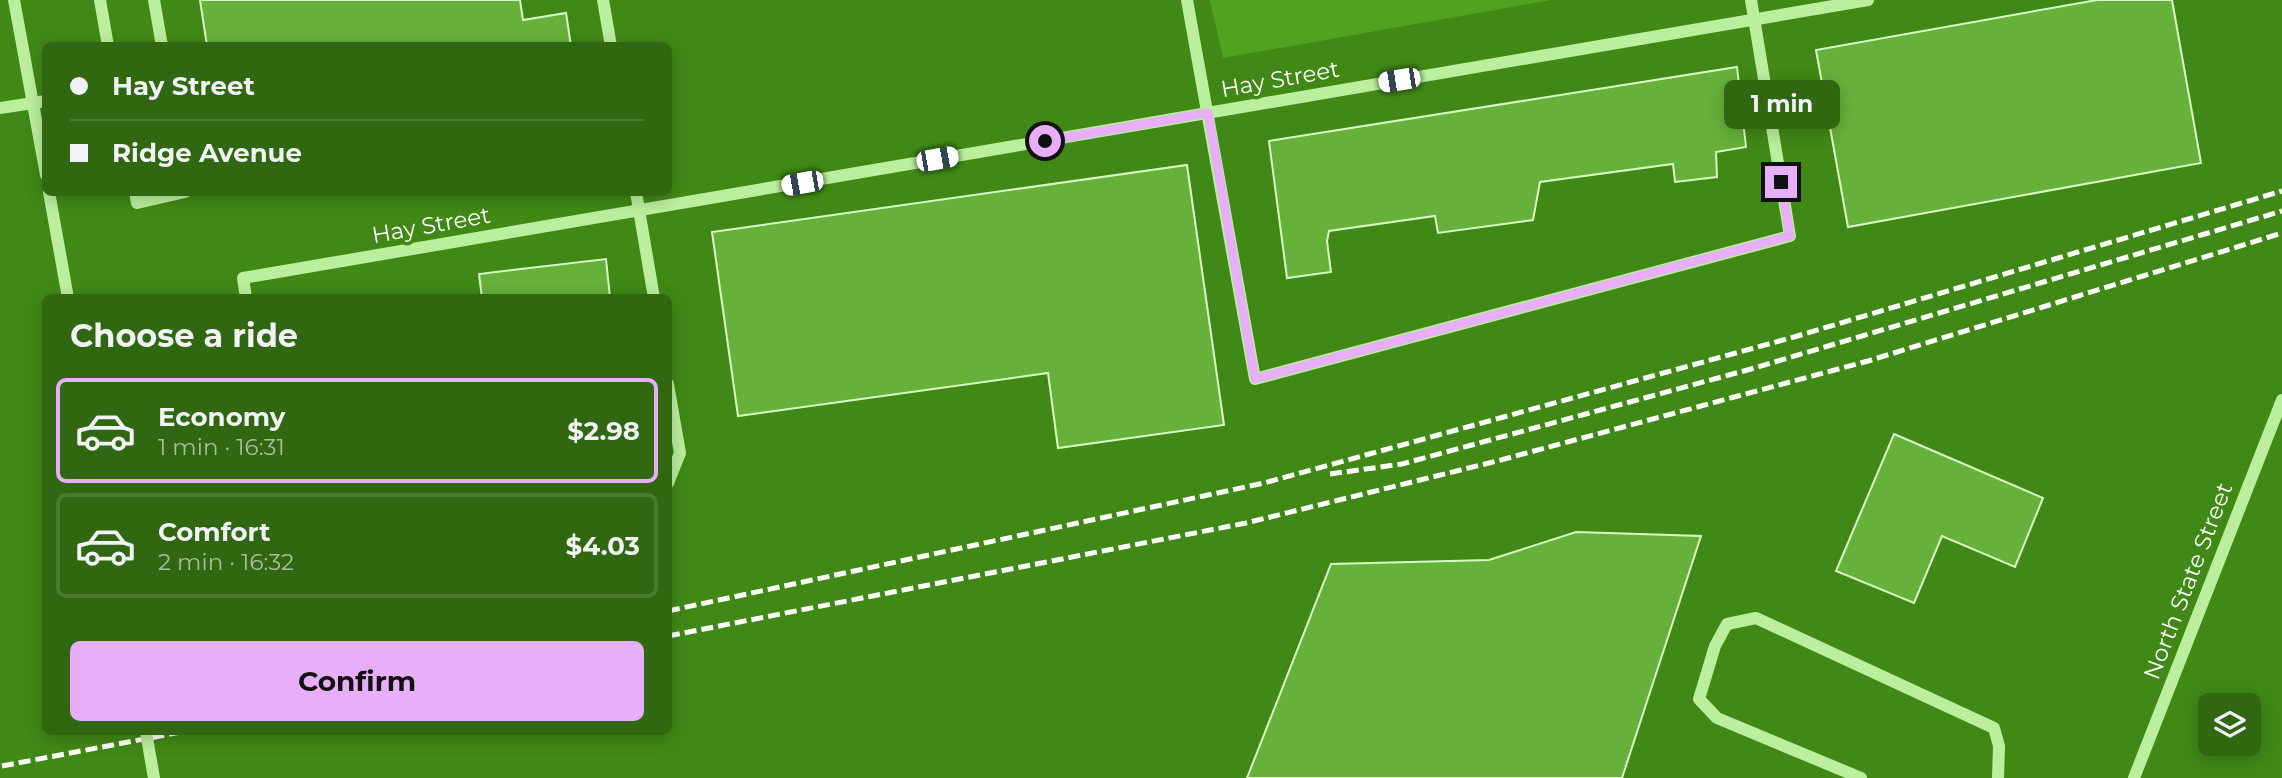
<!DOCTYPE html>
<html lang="en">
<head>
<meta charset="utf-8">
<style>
	body { margin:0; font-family:Montserrat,sans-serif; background:#3c6f1e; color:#f1f3f6; height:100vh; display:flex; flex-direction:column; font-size:26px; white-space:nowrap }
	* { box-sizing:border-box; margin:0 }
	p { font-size:23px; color:#a8be9f }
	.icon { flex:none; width:38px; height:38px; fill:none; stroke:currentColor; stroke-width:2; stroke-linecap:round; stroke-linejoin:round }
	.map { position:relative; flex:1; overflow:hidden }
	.panel { position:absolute; left:42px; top:294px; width:630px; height:441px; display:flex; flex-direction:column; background:#306710; border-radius:10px; box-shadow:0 4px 18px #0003 }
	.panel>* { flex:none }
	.guide { position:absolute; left:42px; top:42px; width:630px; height:154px; border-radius:10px; box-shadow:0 4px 18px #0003; display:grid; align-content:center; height:154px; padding:0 28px; background:#306710 }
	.fabs { position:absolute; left:2198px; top:693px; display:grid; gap:14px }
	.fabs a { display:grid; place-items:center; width:63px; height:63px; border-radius:10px; background:#306710; box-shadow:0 4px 18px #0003; font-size:35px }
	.end { position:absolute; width:32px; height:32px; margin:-16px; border:9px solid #e7affa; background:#111; box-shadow:0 0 0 4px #111 }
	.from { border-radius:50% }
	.bubble { position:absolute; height:49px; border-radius:10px; background:#306710; box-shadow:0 4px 18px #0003; font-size:23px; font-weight:700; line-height:49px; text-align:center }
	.car { position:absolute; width:21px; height:42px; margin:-21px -10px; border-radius:9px; box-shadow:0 0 5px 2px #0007; background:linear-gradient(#fff 24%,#345 0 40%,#fff 0 76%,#345 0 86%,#fff 0) }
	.guide b { display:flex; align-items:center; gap:24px; height:66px; font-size:26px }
	.guide b+b { border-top:2px solid #4b7b30 }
	.guide i { width:18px; height:18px; background:#f1f3f6 }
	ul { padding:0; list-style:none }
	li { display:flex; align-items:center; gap:21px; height:105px; margin:0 14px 10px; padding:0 14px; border:4px solid #4b7b30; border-radius:10px }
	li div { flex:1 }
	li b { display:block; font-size:26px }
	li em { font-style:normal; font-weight:700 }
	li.selected { border-color:#e7affa }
	li>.icon { width:63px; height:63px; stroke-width:1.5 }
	h2 { padding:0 28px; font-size:32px; line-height:84px }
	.action { display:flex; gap:14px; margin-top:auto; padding:14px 28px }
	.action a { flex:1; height:80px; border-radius:10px; background:#e7affa; color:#111; font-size:28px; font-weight:700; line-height:80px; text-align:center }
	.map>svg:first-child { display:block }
	.green { fill:#50a31e }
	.building { fill:#66b13a; stroke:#d8fbc3; stroke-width:2 }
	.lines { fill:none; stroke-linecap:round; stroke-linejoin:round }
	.minor { stroke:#bcef9d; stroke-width:12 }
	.rail { stroke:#fff; stroke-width:5; stroke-dasharray:12 5; stroke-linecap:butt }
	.minor-bridge { stroke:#bcef9d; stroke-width:12 }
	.route { stroke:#e7affa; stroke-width:9 }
	.labels { text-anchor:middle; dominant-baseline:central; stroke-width:7; stroke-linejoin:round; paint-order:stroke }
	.street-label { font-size:23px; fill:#fff; stroke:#408916 }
</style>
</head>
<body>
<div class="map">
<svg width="2282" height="778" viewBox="0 0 2282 778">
	<rect width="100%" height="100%" fill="#408916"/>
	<path class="green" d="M1210 0H1551L1223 58Z"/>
	<g class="building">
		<path d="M200 0H520L523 20 566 13 571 46H207Z"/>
		<path d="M2097 0H2172L2201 163 1848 227 1816 50Z"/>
		<path d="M1737 67 1746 147 1716 152 1717 177 1675 182 1673 164 1540 182 1533 220 1438 233 1435 216 1329 231 1327 241 1331 272 1287 278 1269 141Z"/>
		<path d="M1187 165 1224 425 1058 448 1048 373 738 416 712 232Z"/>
		<path d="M606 259 610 298H482L479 274Z"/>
		<path d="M1894 434 2043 498 2015 567 1942 536 1914 603 1836 571Z"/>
		<path d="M1576 532 1701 536 1622 778H1247L1331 564 1489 560Z"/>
	</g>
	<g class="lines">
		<g class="minor">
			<path d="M14 0 46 175"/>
			<path d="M100 0 108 46"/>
			<path d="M154 0 162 46"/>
			<path d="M603 0 611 46"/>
			<path d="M1187 0 1255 379 1790 236 1751 0"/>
			<path d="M0 108 46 101"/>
			<path d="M49 192 68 298"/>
			<path d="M135 192 137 203 185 192"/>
			<path d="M636 192 654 298"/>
			<path d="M246 298 243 278 1868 0"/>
			<path d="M668 384 680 453 668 483"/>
			<path d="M1861 778 1717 718 1699 699 1715 646 1727 624 1756 618 1994 728 1999 746 1998 778"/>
			<path d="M2134 778 2282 400"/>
		</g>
		<g class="rail">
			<path d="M1330 474 1402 464 1751 369 2282 211"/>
			<path d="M668 611 1264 483 1794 337 2282 191"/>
			<path d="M668 636 1246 523 1497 461 1868 361 2282 233"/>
			<path d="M2 766 181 732"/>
		</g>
		<path class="minor-bridge" d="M146 732 154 778"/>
	</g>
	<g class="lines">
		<path class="route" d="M1045 141 1208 113 1255 379 1790 236 1781 182"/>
	</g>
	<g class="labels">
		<g class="street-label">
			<text transform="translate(1280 79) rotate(-10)">Hay Street</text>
			<text transform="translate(431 225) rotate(-10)">Hay Street</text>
			<text transform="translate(2188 581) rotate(-69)">North State Street</text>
		</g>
	</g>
</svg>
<div class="fabs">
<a><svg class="icon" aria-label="layers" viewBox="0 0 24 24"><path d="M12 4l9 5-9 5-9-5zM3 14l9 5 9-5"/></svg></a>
</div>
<i class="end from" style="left:1045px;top:141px"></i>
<i class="end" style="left:1781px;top:182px"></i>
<div class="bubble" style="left:1724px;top:80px;width:116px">1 min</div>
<i class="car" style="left:1399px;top:80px;rotate:261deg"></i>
<i class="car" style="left:937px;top:159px;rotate:80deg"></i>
<i class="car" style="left:802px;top:183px;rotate:260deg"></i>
<div class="guide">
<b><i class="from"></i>Hay Street</b>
<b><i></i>Ridge Avenue</b>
</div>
<section class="panel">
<h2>Choose a ride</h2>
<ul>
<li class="selected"><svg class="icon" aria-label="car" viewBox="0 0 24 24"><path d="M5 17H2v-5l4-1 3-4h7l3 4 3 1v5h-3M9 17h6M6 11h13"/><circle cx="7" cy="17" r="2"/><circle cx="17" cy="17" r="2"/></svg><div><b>Economy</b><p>1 min · 16:31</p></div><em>$2.98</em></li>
<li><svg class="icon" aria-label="car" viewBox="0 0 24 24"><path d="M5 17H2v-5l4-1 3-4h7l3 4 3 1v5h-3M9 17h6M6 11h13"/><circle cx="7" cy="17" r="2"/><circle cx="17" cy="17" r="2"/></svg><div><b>Comfort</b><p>2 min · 16:32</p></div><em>$4.03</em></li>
</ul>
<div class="action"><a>Confirm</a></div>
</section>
</div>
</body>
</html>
